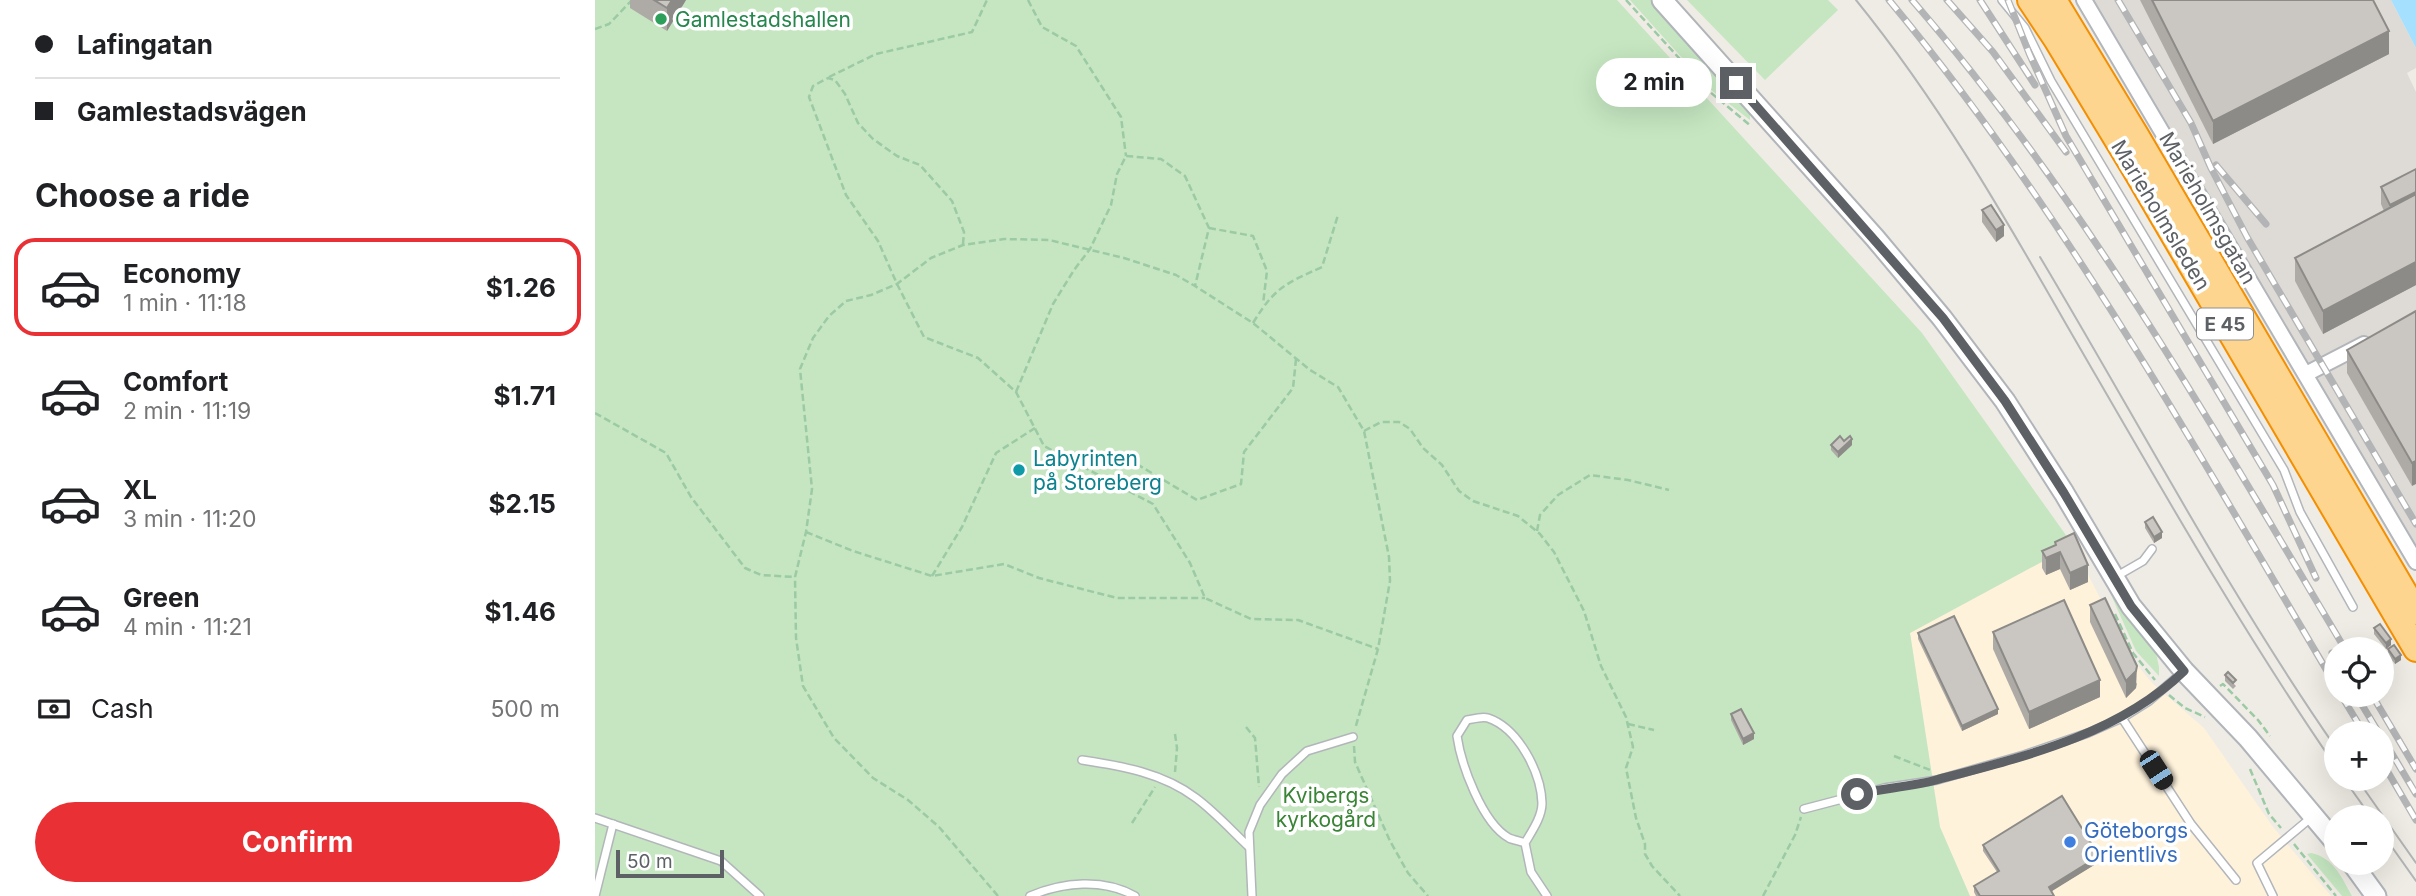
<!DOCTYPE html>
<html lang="en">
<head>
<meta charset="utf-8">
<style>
	body { margin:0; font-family:Inter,sans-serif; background:#f2f2f2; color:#202124; height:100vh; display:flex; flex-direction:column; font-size:26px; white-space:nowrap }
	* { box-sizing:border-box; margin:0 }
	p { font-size:23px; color:#757577 }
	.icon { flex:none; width:38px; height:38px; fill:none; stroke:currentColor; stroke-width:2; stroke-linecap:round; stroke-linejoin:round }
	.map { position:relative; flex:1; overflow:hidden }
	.drawer { display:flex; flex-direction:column; background:#fff; width:595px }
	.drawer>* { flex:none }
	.guide { display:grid; align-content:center; height:154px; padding:0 35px; background:#fff }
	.fabs { position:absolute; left:1729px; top:637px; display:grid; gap:14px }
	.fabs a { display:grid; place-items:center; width:70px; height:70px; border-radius:50%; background:#fff; box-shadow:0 7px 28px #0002; font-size:35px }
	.scale { position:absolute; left:21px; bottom:18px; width:108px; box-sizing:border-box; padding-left:7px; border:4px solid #5d6165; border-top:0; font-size:19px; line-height:24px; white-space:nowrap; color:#5d6165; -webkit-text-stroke:5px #fff; paint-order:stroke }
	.end { position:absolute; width:32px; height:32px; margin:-16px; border:9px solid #5d6165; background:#fff; box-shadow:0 0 0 4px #fff }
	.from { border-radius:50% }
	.bubble { position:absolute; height:49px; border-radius:24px; background:#fff; box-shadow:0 7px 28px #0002; font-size:23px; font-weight:700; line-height:49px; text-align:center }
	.car { position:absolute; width:21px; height:42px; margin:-21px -10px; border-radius:9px; box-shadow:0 0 5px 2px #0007; background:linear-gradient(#222 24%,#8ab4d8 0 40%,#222 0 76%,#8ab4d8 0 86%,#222 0) }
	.guide b { display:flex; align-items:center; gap:24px; height:66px; font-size:26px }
	.guide b+b { border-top:2px solid #e0e0e0 }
	.guide i { width:18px; height:18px; background:#202124 }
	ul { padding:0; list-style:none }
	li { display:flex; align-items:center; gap:21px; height:98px; margin:0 14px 10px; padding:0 21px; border:4px solid transparent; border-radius:21px }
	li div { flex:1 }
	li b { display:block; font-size:26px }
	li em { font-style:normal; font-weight:700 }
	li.selected { border-color:#e93135 }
	li>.icon { width:63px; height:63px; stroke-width:1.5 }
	h2 { padding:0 35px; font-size:32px; line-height:84px }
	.pay { display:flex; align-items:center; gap:18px; height:77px; padding:0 35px; font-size:26px }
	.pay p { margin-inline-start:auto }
	.cta { display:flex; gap:14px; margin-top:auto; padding:14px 35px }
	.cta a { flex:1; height:80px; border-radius:42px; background:#e93135; color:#fff; font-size:28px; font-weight:700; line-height:80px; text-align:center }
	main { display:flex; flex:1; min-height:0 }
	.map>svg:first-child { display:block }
	.commercial { fill:#fef2db }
	.industrial { fill:#dedbd7 }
	.green { fill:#c5e6c1 }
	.water { fill:#a5e1ff }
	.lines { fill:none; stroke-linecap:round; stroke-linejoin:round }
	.lane-casing { stroke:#b2b6ba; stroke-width:10 }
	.street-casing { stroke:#b2b6ba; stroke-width:18 }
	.secondary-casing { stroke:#b1b5ba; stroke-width:23 }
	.highway-casing { stroke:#f38f00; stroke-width:28 }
	.path { stroke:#9bcaa4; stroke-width:2.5; stroke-dasharray:7 3.5; stroke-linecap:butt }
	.lane { stroke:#fff; stroke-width:7 }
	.street { stroke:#fff; stroke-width:14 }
	.secondary { stroke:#fff; stroke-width:19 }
	.highway { stroke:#fdd58e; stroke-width:24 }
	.tram { stroke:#b3b4b5; stroke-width:2 }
	.rail-casing { stroke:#b3b4b5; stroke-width:7 }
	.rail { stroke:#fff; stroke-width:4.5; stroke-dasharray:13; stroke-linecap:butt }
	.wall { fill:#aeaba7 }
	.shaded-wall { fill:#8d8b88 }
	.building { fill:#cac7c2; stroke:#8d8b88; stroke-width:2 }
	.route { stroke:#5d6165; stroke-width:9 }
	.leisure-dot { fill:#2e9e5b; stroke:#fff; stroke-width:2.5 }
	.culture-dot { fill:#0f9aa8; stroke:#fff; stroke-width:2.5 }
	.shop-dot { fill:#3f7fe0; stroke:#fff; stroke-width:2.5 }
	.labels { text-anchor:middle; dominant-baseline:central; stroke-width:7; stroke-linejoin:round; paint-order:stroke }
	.shield { fill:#fff; stroke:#8e9093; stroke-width:2 }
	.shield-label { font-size:19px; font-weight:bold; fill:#5d6165 }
	.leisure-label { font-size:21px; fill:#27864d; stroke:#fff; text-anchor:start }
	.street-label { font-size:21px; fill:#5d6165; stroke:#fff }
	.culture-label { font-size:21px; fill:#0d838f; stroke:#fff; text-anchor:start }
	.park-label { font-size:21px; fill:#398435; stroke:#fff }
	.shop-label { font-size:21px; fill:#366cbe; stroke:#fff; text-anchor:start }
</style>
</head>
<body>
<main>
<section class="drawer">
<div class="guide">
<b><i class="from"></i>Lafingatan</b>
<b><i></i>Gamlestadsvägen</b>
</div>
<h2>Choose a ride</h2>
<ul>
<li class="selected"><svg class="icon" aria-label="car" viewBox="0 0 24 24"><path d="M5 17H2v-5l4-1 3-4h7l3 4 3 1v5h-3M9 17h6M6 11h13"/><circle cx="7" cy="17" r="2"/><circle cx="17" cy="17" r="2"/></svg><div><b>Economy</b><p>1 min · 11:18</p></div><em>$1.26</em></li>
<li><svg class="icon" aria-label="car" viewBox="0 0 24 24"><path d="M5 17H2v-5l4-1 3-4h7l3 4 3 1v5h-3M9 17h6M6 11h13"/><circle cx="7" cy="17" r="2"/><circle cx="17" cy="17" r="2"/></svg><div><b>Comfort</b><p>2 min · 11:19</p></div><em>$1.71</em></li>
<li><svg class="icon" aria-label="car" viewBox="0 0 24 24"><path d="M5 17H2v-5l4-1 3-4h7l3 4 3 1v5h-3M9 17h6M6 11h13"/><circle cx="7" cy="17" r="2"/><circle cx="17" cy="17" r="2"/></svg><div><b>XL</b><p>3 min · 11:20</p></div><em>$2.15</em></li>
<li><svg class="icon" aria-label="car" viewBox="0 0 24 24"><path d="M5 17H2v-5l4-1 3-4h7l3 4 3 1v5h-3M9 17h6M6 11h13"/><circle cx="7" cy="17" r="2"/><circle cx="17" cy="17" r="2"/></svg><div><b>Green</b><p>4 min · 11:21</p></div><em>$1.46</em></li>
</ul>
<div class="pay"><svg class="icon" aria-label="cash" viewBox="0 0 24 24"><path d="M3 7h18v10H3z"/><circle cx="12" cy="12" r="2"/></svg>Cash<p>500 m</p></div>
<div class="cta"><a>Confirm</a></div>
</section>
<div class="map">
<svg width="1821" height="896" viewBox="0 0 1821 896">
	<rect width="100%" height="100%" fill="#efece5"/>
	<path class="commercial" d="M1478 545 1534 655 1557 683 1609 728 1678 827 1736 896H1375L1345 827 1315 633Z"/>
	<path class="industrial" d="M1494 0H1796L1821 48V68L1812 73 1821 92V554Z"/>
	<g class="green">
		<path d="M0 0H1022L1327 333 1478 545 1315 633 1345 827 1375 896H0Z"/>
		<path d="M1035 0H1055L1155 113V120L1115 89Z"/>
		<path d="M1092 0H1233L1243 10 1170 80Z"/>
		<path d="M1513 588 1561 653 1564 667V676L1541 651Z"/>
		<path d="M1716 853C1738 857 1747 878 1757 896H1747L1712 854Z"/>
	</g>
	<path class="water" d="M1796 0H1821V48Z"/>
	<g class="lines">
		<defs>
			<g id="lane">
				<path d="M1407 0 1430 28 1456 81 1689 470 1705 512 1758 607"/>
				<path d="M1522 576 1548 561 1557 549"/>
				<path d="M1527 718 1596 824 1641 880"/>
				<path d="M487 760C527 766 568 773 601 798 620 812 637 831 654 847"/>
				<path d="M1209 809 1289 788 1342 780 1429 755 1493 733 1527 718 1554 701 1589 671"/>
				<path d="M0 818 126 861 165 896"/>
				<path d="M930 843C925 841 918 840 914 838 887 823 866 764 862 736L872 720C878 719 887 716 893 718 923 728 946 772 947 803 947 817 937 831 930 843L936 872 952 896"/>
				<path d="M0 896 18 824"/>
				<path d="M435 896C468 882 508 878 540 896"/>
				<path d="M657 896 654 832 665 805 687 774 712 751 758 737"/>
				<path d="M1678 896 1662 863 1718 816"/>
			</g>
			<g id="street">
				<path d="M1489 0 1821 562"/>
				<path d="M1711 374 1769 344"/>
			</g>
			<g id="secondary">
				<path d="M1067 0 1280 238 1347 318 1410 401 1469 493 1536 606 1589 671 1653 738 1741 843"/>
				<path d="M1757 863 1781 896"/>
			</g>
			<g id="highway">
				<path d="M1435 0 1461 39 1542 173 1821 649"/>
				<path d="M1459 0 1541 135 1821 612"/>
			</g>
		</defs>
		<use href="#lane" class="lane-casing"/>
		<use href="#street" class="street-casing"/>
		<use href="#secondary" class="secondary-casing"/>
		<use href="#highway" class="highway-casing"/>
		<g class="path">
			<path d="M433 0 447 27 481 46 526 117 531 156"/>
			<path d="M1031 0 1115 92 1156 126"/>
			<path d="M0 29 14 24 37 0"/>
			<path d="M234 77 281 54 377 32 392 0"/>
			<path d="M614 228 658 236 672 271 668 304"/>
			<path d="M368 244 369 232 357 201 325 165 302 156 278 139 263 123 250 94 240 80 233 78 218 86 214 97 251 195 283 241 302 284 329 337 383 358 421 392 449 446 558 504 595 563 610 598 656 619 703 620 783 649"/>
			<path d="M658 323C680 287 690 284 727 267L743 215"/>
			<path d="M421 392 458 304 479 270 495 249 516 205 522 174 531 156 566 159 590 176 614 228 600 286"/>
			<path d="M0 413 71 453 96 497 150 568 166 575 200 577"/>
			<path d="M769 431 786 422H804L815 429 828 448 847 465 864 491 878 501 923 516 945 534 959 552 989 611 1006 666 1031 717 1038 747 1031 768 1041 818 1050 844V854L1057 866 1085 896"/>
			<path d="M480 463 498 458 540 463 602 500 646 484 649 452 698 388 701 359"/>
			<path d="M942 531 945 515 963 495 995 475 1033 480 1074 490"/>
			<path d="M211 532 258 551 337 576 409 564 444 578 522 598H610"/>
			<path d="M337 576 367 527 401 453 440 428"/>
			<path d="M1520 614 1538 653 1560 680"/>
			<path d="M1625 686 1628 684 1663 720 1675 736"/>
			<path d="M1574 695 1590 708 1610 717"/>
			<path d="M1033 724 1059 730"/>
			<path d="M651 727 660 738 664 787"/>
			<path d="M580 734 582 748 580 772"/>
			<path d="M759 746 760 762 795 841 813 873 833 896"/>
			<path d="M1299 756 1335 770"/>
			<path d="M1655 769 1674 814 1686 828"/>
			<path d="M537 823 560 787"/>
			<path d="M1699 844 1741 896"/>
			<path d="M403 896 344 827 313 800 278 778 239 738 208 686 201 638 200 577 211 532 217 489 205 369 218 338 234 316 251 301 276 295 302 284 336 258 368 245 409 239 454 240 529 258 581 275 600 286 658 323 715 370 743 387 769 431 794 557 795 581 783 649 760 729"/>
			<path d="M1168 896 1200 835 1206 817"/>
		</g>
		<use href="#lane" class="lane"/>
		<use href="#street" class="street"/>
		<use href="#secondary" class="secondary"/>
		<use href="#highway" class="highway"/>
		<g class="tram">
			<path d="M1261 0C1343 101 1407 212 1471 324 1558 474 1643 625 1741 767"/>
			<path d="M1445 257C1543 421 1632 591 1741 748"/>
			<path d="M1749 779 1776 817"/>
			<path d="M1762 779 1821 863"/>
			<path d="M1787 833 1821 881"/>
		</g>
		<defs>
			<g id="rail">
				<path d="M1294 0C1469 210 1602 452 1741 686"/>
				<path d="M1317 0C1488 197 1617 426 1750 649"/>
				<path d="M1352 0 1398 52 1471 152"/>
				<path d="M1385 0 1440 85"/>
				<path d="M1413 0 1434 53 1471 136 1678 485 1721 578"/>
				<path d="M1523 0 1596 123 1616 168 1652 237 1821 524"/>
				<path d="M1621 165 1671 224"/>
				<path d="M1737 653 1741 661"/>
				<path d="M1746 695 1769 733"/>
				<path d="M1761 695 1784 733"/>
				<path d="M1777 695 1821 769"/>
				<path d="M1787 737 1821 794"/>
				<path d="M1787 762 1821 820"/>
			</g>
		</defs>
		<use href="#rail" class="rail-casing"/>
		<use href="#rail" class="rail"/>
	</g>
	<g class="wall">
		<path d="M35 0H91L72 31 35 8Z"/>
		<path d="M1545 0H1778L1794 54 1618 144Z"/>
		<path d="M1821 169V285L1728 334 1700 281V258L1789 211 1786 204V187Z"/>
		<path d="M1387 210 1409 236 1401 242 1387 222Z"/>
		<path d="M1821 311 1817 486 1752 373V350Z"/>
		<path d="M1249 441 1257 445 1243 458 1236 450V445Z"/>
		<path d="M1550 522 1567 538 1559 543 1550 528Z"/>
		<path d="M1460 542 1493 582 1475 590 1465 569 1451 575 1447 568V551L1460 545Z"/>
		<path d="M1495 605 1542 684 1541 688 1531 698 1495 622Z"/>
		<path d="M1779 628 1796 645 1791 649 1779 634Z"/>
		<path d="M1398 632 1505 697 1434 729 1398 649Z"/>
		<path d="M1323 633 1403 714 1367 731 1323 639Z"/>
		<path d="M1793 649 1806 660 1800 664 1793 655Z"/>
		<path d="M1630 675 1641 686 1638 689 1630 681Z"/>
		<path d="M1136 714 1159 739 1148 745 1136 720Z"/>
		<path d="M1388 845 1504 862 1456 891 1459 896H1381L1379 892V886L1402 872 1388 851Z"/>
	</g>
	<g class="shaded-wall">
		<path d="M77 0H91L72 31V8Z"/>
		<path d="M1794 31V54L1618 144V121Z"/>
		<path d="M1821 192V209L1795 222V205Z"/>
		<path d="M1409 225V236L1401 242V230Z"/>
		<path d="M1821 262V285L1728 334V311Z"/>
		<path d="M1257 439V445L1243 458V452Z"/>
		<path d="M1821 461V484L1817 486V463Z"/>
		<path d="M1567 532V538L1559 543V537Z"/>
		<path d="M1465 552V569L1451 575V558Z"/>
		<path d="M1493 565V582L1475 590V573Z"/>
		<path d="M1796 639V645L1791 649V643Z"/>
		<path d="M1806 655V660L1800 664V659Z"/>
		<path d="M1542 666 1541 688 1531 698V681Z"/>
		<path d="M1505 680V697L1434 729V712Z"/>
		<path d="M1403 709V714L1367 731V726Z"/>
		<path d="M1159 733V739L1148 745V739Z"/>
		<path d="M1504 856V862L1454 893V887Z"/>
	</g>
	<g class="building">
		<path d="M59 0H77L72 8Z"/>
		<path d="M1557 0H1778L1794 31 1618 121Z"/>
		<path d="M1821 169V192L1795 205 1786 187Z"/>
		<path d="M1821 194V262L1728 311 1700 258Z"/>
		<path d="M1396 205 1409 225 1401 230 1387 210Z"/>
		<path d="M1821 311V461L1817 463 1752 350Z"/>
		<path d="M1245 436 1249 441 1255 436 1257 439 1243 452 1236 445Z"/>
		<path d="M1558 517 1567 532 1559 537 1550 522Z"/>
		<path d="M1479 533 1493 565 1475 573 1465 552 1451 558 1447 551 1461 545 1460 542Z"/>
		<path d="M1510 598 1542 666 1541 671 1531 681 1495 605Z"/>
		<path d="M1469 600 1505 680 1434 712 1398 632Z"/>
		<path d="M1359 616 1403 709 1367 726 1323 633Z"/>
		<path d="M1785 624 1796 639 1791 643 1779 628Z"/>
		<path d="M1799 645 1806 655 1800 659 1793 649Z"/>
		<path d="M1633 672 1641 680 1638 683 1630 675Z"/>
		<path d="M1146 709 1159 733 1148 739 1136 714Z"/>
		<path d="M1467 796 1504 856 1454 887 1459 896H1385L1379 886 1404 871 1388 845Z"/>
	</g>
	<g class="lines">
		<path class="route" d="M1141 83 1348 318 1410 401 1469 493 1536 606 1589 671C1523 735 1428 757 1341 780 1316 787 1288 788 1262 794"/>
	</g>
	<circle class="leisure-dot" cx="66" cy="19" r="7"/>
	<circle class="culture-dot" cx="424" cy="470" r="7"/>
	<circle class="shop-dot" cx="1475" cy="842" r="7"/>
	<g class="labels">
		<rect class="shield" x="1602" y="308.5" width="56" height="31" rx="5"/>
		<g class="shield-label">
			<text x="1630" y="324">E 45</text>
		</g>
		<g class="leisure-label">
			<text x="80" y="19">Gamlestadshallen</text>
		</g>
		<g class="street-label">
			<text transform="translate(1613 208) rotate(60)">Marieholmsgatan</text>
			<text transform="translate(1566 215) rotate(59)">Marieholmsleden</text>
		</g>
		<g class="culture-label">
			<text x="438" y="458">Labyrinten<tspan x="438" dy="24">på Storeberg</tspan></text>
		</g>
		<g class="park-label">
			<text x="731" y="795">Kvibergs<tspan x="731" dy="24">kyrkogård</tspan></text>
		</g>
		<g class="shop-label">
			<text x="1489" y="830">Göteborgs<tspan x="1489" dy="24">Orientlivs</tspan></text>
		</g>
	</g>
</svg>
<div class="fabs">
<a><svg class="icon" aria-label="locate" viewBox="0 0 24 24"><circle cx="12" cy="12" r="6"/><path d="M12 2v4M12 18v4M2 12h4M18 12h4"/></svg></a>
<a>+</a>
<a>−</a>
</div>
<div class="scale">50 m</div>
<i class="end from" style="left:1262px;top:794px"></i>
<i class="end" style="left:1141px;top:83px"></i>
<div class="bubble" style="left:1001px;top:58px;width:116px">2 min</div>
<i class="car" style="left:1561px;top:770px;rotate:147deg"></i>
</div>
</main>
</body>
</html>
